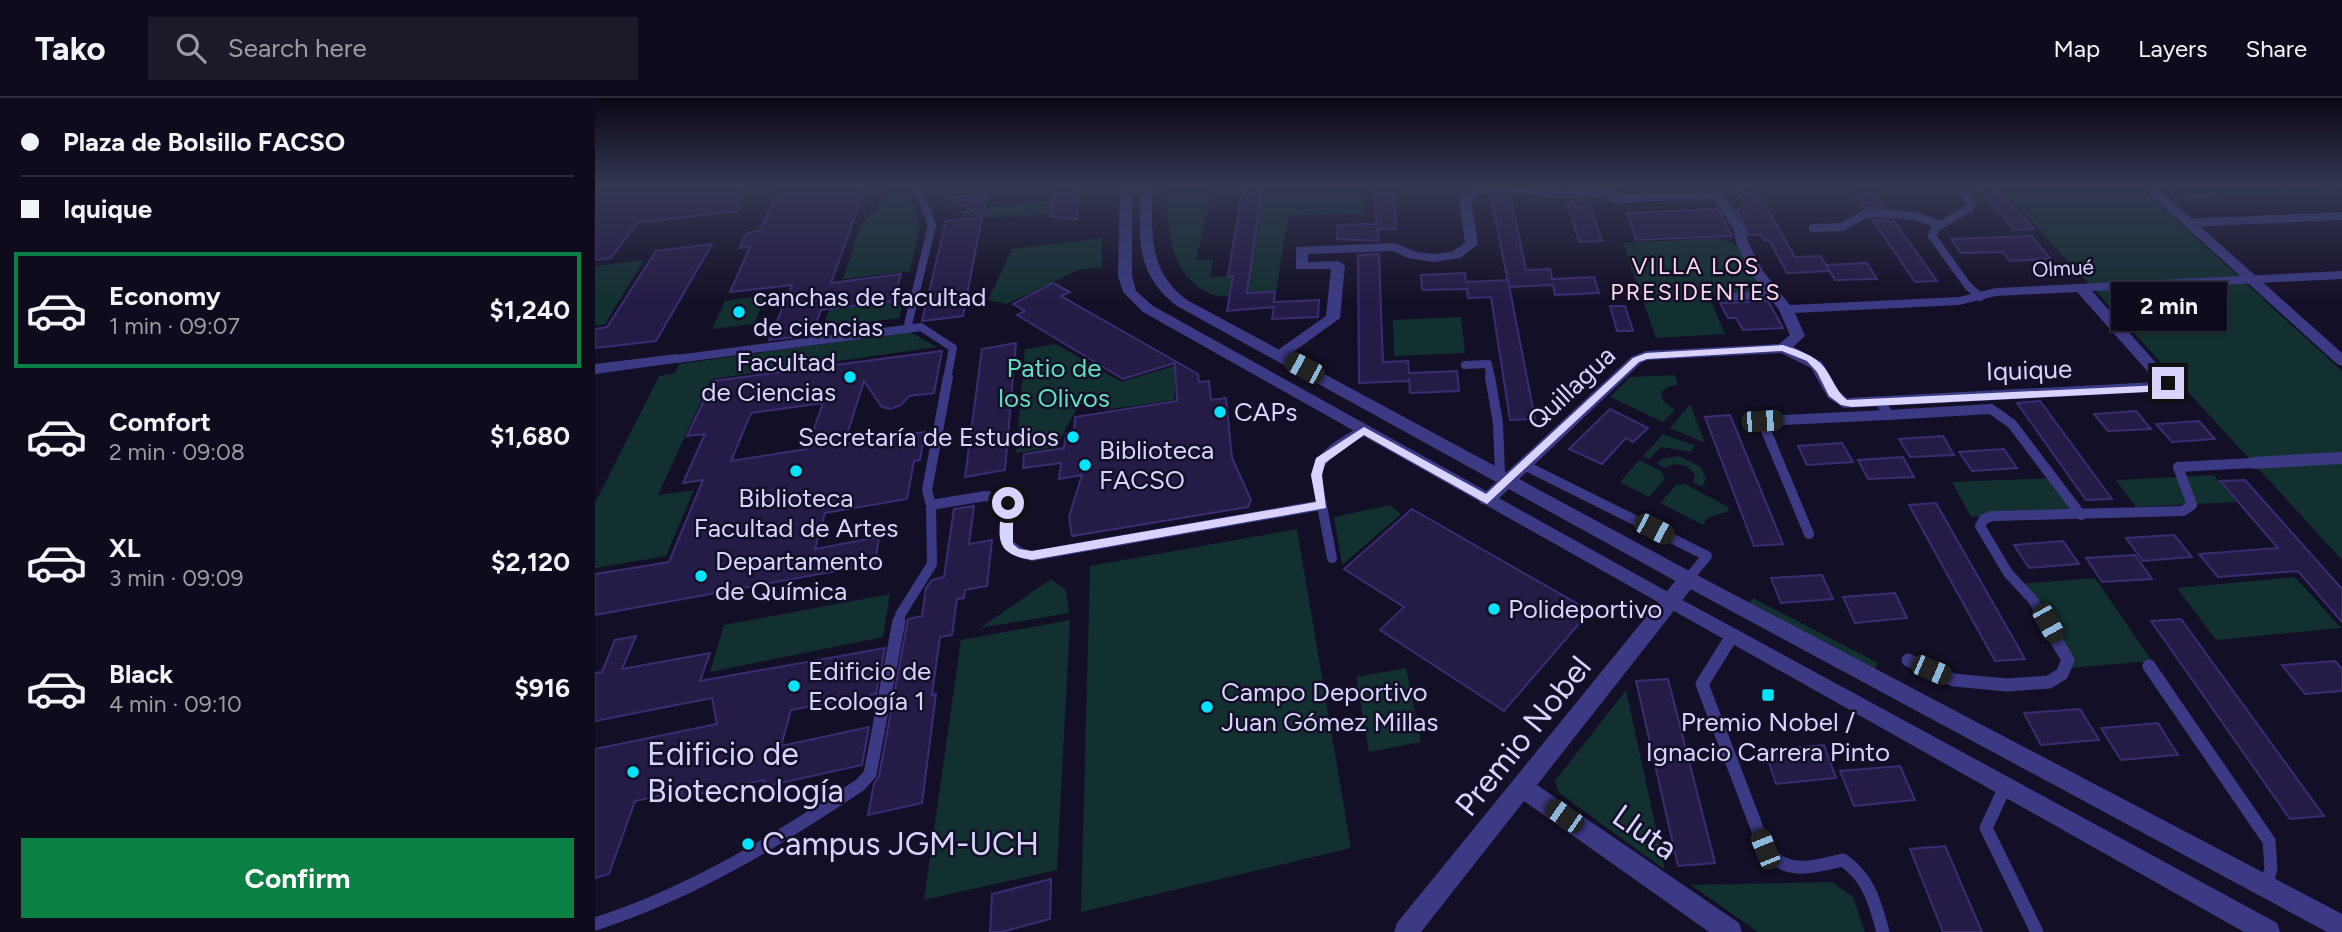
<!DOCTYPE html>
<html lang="en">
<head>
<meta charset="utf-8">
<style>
	body { margin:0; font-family:Figtree,sans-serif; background:#1c1929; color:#f1f3f6; height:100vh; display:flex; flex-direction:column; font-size:26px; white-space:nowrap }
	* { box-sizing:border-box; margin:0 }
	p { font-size:23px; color:#9b9ba3 }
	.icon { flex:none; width:38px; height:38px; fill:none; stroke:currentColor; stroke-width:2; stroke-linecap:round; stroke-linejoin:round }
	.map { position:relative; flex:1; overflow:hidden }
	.sheet { display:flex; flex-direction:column; background:#0e0b1c; width:595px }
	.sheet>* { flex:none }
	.guide { display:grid; align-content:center; height:154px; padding:0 21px; background:#0e0b1c }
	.end { position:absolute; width:32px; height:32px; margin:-16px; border:9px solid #d9d4ff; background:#111; box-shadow:0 0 0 4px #111 }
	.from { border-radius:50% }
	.bubble { position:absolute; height:49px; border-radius:0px; background:#0e0b1c; box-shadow:0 2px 5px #0004,0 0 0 2px #2e2b3b; font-size:23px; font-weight:700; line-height:49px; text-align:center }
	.car { position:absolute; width:21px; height:42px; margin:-21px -10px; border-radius:9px; box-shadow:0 0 5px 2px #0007; background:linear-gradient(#222 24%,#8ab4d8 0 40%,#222 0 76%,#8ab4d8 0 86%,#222 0) }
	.guide b { display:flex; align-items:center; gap:24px; height:66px; font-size:26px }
	.guide b+b { border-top:2px solid #2e2b3b }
	.guide i { width:18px; height:18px; background:#f1f3f6 }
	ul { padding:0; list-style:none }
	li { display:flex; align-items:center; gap:21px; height:116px; margin:0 14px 10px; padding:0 7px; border:4px solid transparent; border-radius:0px }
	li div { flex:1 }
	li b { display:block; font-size:26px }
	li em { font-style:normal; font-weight:700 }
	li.on { border-color:#0b8043 }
	li>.icon { width:63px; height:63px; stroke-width:1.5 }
	.button { display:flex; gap:14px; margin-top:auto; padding:14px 21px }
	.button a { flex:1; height:80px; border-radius:0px; background:#0b8043; color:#fff; font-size:28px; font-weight:700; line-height:80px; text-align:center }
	header { display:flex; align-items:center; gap:42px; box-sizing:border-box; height:98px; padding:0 35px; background:#0e0b1c; border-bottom:2px solid #2e2b3b }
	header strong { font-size:33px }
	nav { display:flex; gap:38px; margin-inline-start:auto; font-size:24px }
	.search { width:490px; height:63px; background:#1c1929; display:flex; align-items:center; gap:18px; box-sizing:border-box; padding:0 24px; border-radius:0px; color:#9b9ba3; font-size:26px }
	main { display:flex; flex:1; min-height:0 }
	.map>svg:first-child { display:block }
	.green { fill:#12302f }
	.building { fill:#241b47; stroke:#3b2d73; stroke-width:2; fill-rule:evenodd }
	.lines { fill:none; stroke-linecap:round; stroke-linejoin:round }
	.service-far2 { stroke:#3d3a85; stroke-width:8 }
	.service-far1 { stroke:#3d3a85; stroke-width:10 }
	.service { stroke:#3d3a85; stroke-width:13 }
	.minor { fill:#3d3a85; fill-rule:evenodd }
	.tertiary { fill:#3d3a85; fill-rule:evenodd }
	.route { fill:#d9d4ff }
	.poi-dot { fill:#00e5ff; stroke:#130f26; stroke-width:2.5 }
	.labels { text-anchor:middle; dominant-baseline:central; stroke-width:5; stroke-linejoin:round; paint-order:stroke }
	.far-street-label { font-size:21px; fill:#d9d4ff; stroke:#130f26 }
	.far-neighbourhood-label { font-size:23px; letter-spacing:2px; fill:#ffd6f0; stroke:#130f26 }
	.poi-label { font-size:26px; fill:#d9d4ff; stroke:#130f26; text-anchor:start }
	.park-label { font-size:26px; fill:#5fe0c0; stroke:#130f26 }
	.street-label { font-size:26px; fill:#d9d4ff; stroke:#130f26 }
	.near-street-label { font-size:32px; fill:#d9d4ff; stroke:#130f26 }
	.near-poi-label { font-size:32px; fill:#d9d4ff; stroke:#130f26; text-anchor:start }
</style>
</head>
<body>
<header>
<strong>Tako</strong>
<div class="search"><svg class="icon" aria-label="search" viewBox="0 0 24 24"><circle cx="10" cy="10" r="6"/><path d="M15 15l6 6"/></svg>Search here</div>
<nav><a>Map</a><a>Layers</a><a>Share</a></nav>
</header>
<main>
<section class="sheet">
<div class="guide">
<b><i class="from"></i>Plaza de Bolsillo FACSO</b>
<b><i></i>Iquique</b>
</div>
<ul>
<li class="on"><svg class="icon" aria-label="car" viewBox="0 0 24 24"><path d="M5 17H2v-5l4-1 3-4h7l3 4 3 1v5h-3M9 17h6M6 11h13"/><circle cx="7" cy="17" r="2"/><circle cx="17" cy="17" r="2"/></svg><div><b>Economy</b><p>1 min · 09:07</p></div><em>$1,240</em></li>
<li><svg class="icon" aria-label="car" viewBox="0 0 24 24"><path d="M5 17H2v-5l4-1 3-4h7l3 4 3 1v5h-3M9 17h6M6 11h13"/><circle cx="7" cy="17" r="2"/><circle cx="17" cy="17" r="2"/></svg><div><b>Comfort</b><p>2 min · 09:08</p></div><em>$1,680</em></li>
<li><svg class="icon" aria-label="car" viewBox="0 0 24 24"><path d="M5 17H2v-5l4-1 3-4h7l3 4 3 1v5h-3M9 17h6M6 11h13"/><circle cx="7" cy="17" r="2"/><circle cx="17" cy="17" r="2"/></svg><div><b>XL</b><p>3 min · 09:09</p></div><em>$2,120</em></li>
<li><svg class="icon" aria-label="car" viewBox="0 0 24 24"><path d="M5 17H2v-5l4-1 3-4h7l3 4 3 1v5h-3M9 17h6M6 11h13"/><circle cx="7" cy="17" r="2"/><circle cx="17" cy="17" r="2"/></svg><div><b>Black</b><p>4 min · 09:10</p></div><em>$916</em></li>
</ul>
<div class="button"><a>Confirm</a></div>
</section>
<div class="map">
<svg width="1747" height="834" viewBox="0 0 1747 834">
	<rect width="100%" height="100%" fill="#130f26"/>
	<g class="green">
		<path d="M572 88H618L601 162H618L615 179 654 177 664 93 767 90V115L693 118 681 194C666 195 628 201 616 196 573 178 572 128 572 88Z"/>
		<path d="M1404 88H1544L1747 273V462Z"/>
		<path d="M1574 88H1740L1746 93 1589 101Z"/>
		<path d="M311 91 325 127 315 173 248 181 265 128 297 93Z"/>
		<path d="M458 102 456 115C432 117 383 124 362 113Z"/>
		<path d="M507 140V169L483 172 412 206 393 202 417 151Z"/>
		<path d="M1123 140 1146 149 1172 193 1113 196 1130 236 1061 240 1028 145Z"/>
		<path d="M49 162 10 226 0 228V168Z"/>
		<path d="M171 197 159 226 117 231 130 203Z"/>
		<path d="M309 202 304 220 227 230 234 212Z"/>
		<path d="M866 219 870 255 799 258 798 222Z"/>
		<path d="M315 234 342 249 116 281 63 397 99 392 71 458 0 470V405L64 278 80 275 84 266Z"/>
		<path d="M461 246 526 284 582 267 579 302 509 312V298L487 301 461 349 421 355 430 251Z"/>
		<path d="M1080 277 1083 287 1073 289 1066 294 1068 303 1080 312 1068 324 1015 299 1035 279Z"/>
		<path d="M1095 306 1110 345 1075 330Z"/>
		<path d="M1068 336 1098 347 1099 349 1096 354 1066 349 1054 361 1048 358Z"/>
		<path d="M1084 358 1106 369 1111 381 1107 389 1098 384 1100 377C1093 366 1081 363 1071 370L1061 365 1067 361Z"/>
		<path d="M1044 362 1066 373 1070 381 1054 399 1025 384Z"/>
		<path d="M1619 377 1641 404 1541 409 1521 382Z"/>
		<path d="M1460 380 1483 414 1376 419 1357 384Z"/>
		<path d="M1090 386 1133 409 1134 413 1112 420 1108 427 1065 405 1081 387Z"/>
		<path d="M795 407 806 416 747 467 739 419Z"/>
		<path d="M702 431 756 750 486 814 495 468Z"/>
		<path d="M1700 479 1746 530 1621 542 1582 490Z"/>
		<path d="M1500 480 1557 563 1475 570 1423 486Z"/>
		<path d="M456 481 471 492 474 515 385 530Z"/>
		<path d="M295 496 288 539 115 574 129 527Z"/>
		<path d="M1158 500 1283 565 1278 574 1152 508Z"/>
		<path d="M475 522 462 772 329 802 366 542Z"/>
		<path d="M811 570 826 644 774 654 761 579Z"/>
		<path d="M1031 592 1070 772 964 695 960 683Z"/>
		<path d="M1237 784 1258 799 1270 834H1163L1096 787Z"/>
	</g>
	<g class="building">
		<path d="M0 88H151L142 113 42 125 16 160 0 162Z"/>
		<path d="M190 88H271L236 185 306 176 298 203 226 212 217 237 174 242 197 187 135 194 155 149 144 150 152 135 164 133 177 107Z"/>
		<path d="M460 88H485L482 121 456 119Z"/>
		<path d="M648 88H667L652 195 680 194 679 204 724 202 723 219 677 221 679 209 632 213 638 178H633Z"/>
		<path d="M780 88H799L801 131H783L784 143 742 141 743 127 781 126Z"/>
		<path d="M1140 88H1159L1200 159 1226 158 1234 173 1192 175 1174 142H1169L1166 137H1154L1141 111 1152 110Z"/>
		<path d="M1381 88H1401L1439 131 1419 132Z"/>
		<path d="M1278 94 1289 109 1269 110 1259 95Z"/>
		<path d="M392 96 388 118 352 100Z"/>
		<path d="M915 97 931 172 955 171 957 181 999 179 1004 195 960 197 958 187 914 189 896 98Z"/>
		<path d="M993 102 1007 143 984 144 972 103Z"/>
		<path d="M1123 111 1137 138 1041 142 1032 115Z"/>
		<path d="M387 119 368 218 327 223 351 123Z"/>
		<path d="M1278 122 1299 123 1342 183 1320 184Z"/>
		<path d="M1436 138 1456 161 1415 163 1408 154 1366 155 1356 141Z"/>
		<path d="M117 146 61 243 0 250V231L12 229 61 153Z"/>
		<path d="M784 156 788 264 813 263 814 275 862 273 864 293 815 295 814 280V283L764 285 763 157Z"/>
		<path d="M1272 165 1282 181 1240 182 1231 167Z"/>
		<path d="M870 175 871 184 913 182 940 321 915 322 896 199 873 200 872 191 827 192 826 177Z"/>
		<path d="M458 185 475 194 466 198 603 276 604 284 614 283 616 302 631 300 637 360 656 402 653 409 477 438 474 419 487 377 464 381 466 365 428 370 429 356 469 350 471 335 479 334 480 319 582 303 580 265 528 281 422 217 430 213 418 206Z"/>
		<path d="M1173 203 1188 230 1148 232 1141 220H1133L1125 205Z"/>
		<path d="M1015 208H1030L1038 233H1022Z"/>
		<path d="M421 245 410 372 370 379 387 251Z"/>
		<path d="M347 253 339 295 314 298 306 307 295 311 287 309 269 283 249 346 330 334 325 362 319 363 312 401 230 415 220 451 284 439 280 466 0 517V476L74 464 108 382 88 385 110 336 92 338 118 283ZM228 305 212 351 136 363 156 315Z"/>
		<path d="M1445 303 1517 401 1491 402 1422 305Z"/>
		<path d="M1015 311 1053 330 1038 344 1031 340 1007 366 974 351Z"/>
		<path d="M1541 313 1556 331 1513 333 1499 316Z"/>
		<path d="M1135 317 1188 446 1159 448 1110 319Z"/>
		<path d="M1604 323 1620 341 1577 344 1561 326Z"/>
		<path d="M1348 338 1359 357 1315 359 1304 341Z"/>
		<path d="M1247 345 1258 364 1212 367 1203 348Z"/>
		<path d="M1409 351 1422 370 1377 373 1364 354Z"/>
		<path d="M1308 359 1319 379 1273 381 1263 362Z"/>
		<path d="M1650 382 1747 491V524L1703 473 1623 479 1604 456 1683 450 1625 383Z"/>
		<path d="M1341 405 1430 561 1400 563 1314 407Z"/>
		<path d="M379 408 374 446 397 442 392 488 370 492 369 500 362 501 357 537 345 539 337 597 341 596 327 705 273 717 279 686 284 678 313 521 327 518 331 490 337 482 349 479 359 411Z"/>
		<path d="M817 411 995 513 909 613 785 532 809 509 749 471Z"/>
		<path d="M1579 437 1597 459 1548 463 1531 440Z"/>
		<path d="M1468 443 1484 466 1434 470 1419 447Z"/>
		<path d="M1540 457 1557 481 1507 484 1491 460Z"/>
		<path d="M1227 477 1238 501 1186 505 1176 480Z"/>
		<path d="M1300 495 1312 520 1260 525 1248 499Z"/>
		<path d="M1586 521 1729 718 1695 721 1556 523Z"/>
		<path d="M41 538 27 571 115 555 105 583 290 550 281 596 196 612 186 648 274 629 267 667 167 689 169 682 85 700 87 693 40 703 14 776 0 780V651L122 626 117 600 0 623V575L7 574 20 542Z"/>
		<path d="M1740 563 1747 571V593L1710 596 1687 567Z"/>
		<path d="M1073 581 1120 765 1083 768 1041 583Z"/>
		<path d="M1485 611 1504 642 1446 647 1429 615Z"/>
		<path d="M1563 625 1583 657 1526 662 1506 630Z"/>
		<path d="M1229 647 1241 680 1181 686 1170 652Z"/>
		<path d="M1305 668 1320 702 1259 708 1245 673Z"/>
		<path d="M1350 748 1387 834H1348L1315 751Z"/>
		<path d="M456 781 455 821 406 834H395L397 796Z"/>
	</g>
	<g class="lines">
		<g class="service-far2">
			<path d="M1369 96 1377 106 1375 110 1340 130 1337 138 1373 188 1385 199"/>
			<path d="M1218 130 1247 129 1268 117 1282 115 1320 118 1346 127"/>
			<path d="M1133 199 1179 196"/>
			<path d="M312 231 337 127 322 88"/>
			<path d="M82 261 326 229 358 250 352 281"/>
			<path d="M870 267 893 266 896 281"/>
		</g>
		<g class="service-far1">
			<path d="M895 279 903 325 905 376"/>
			<path d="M1286 304 1293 317 1396 311 1417 326 1486 417"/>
			<path d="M929 367 1112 458 1093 481"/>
			<path d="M336 407 390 398 408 400 413 406 410 433 413 446 426 455 437 458 727 407"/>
			<path d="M1214 436 1167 323 1293 317"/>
			<path d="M737 460 721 377C727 353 750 344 769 332"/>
			<path d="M304 525 305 517 337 466 336 407 332 392 353 279"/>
			<path d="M1451 525 1438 502 1413 475 1385 428 1389 421 1397 418 1588 413 1597 407 1583 369 1657 365"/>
		</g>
		<g class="service">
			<path d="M1137 538 1107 586 1170 751C1191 778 1219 769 1248 762 1274 780 1280 805 1288 834"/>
			<path d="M1313 562 1359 582 1412 587 1454 584 1467 576 1473 562 1450 523"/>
			<path d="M1554 568 1674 743 1676 771 1670 789"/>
			<path d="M1410 689 1391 730 1442 834"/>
			<path d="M0 826C97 795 181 743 265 687L275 676 304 523"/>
		</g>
		<g class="minor">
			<path d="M891 88 971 93 1021 88 1024 97 1127 94 1151 132 1153 144 1168 173 1195 207 1364 199 1401 190 1747 173V181L1497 193 1579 285 1582 288 1579 291 1574 293 1249 310 1233 300 1216 270 1186 255 1053 262 1046 265 898 406H886L883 402 886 398 1036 259 1051 253 1184 246 1195 237 1184 212 1155 174 1141 144 1139 132 1119 101 1019 105 1015 104 1012 98C995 99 979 100 962 100 940 99 893 86 876 103L883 146 865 160 839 164 813 160 798 153 713 156V164L743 163 750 167 745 220 690 260H680L678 257 680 254 731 218 736 171H701V149L800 145 821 154 839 156 856 154 870 145 864 102 872 93ZM1482 194 1562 284 1252 300 1244 293 1227 264 1198 249 1210 238 1200 215 1364 207 1401 198Z"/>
			<path d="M1747 114V122L1592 129 1586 125 1592 121Z"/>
			<path d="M82 256 87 258 89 261 87 264 0 276V266Z"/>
			<path d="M1747 354V366L1657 371 1649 365 1657 359Z"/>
			<path d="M1093 474 1100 476 1102 481 1100 486 942 687 1144 825 1147 834H1114L929 703 826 834H799L802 825 1086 476Z"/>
		</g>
		<g class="tertiary">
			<path d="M525 88H537V178L541 193 558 208 1082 499 1682 825 1685 834H1649L548 214 528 194 523 178Z"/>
			<path d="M545 88H557C558 135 551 171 592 202L1100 476 1747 816V834H1732L1086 486 582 208C538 174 545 138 545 88Z"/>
			<path d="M1546 88H1560L1747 255V268L1742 266Z"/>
		</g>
	</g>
	<linearGradient id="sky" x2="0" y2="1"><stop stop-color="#0a0815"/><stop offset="0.43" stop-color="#333752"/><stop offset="1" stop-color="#333752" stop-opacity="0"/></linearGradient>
	<rect width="1747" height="205" fill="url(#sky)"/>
	<path class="route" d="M1188 247C1203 252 1219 257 1229 269 1238 281 1240 292 1252 302L1567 287 1573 282 1578 285 1571 293 1257 309 1246 307 1234 298 1222 274 1212 263 1187 253 1052 261 1044 264 892 406 769 337 730 365 727 377 731 410 437 462C397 456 404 438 407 405L413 401 418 405V446L424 451 437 453 721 404 716 377 721 360 769 329 891 396 1038 260 1051 255Z"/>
	<g class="poi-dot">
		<circle cx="144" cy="214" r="7"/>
		<circle cx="255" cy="279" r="7"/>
		<circle cx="625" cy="314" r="7"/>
		<circle cx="478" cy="339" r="7"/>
		<circle cx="490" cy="367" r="7"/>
		<circle cx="201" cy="373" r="7"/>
		<circle cx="106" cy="478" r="7"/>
		<circle cx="899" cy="511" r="7"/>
		<circle cx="199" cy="588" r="7"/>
		<rect x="1166" y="590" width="14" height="14" rx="3.5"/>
		<circle cx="612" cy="609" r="7"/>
		<circle cx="38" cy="674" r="7"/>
		<circle cx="153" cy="746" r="7"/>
	</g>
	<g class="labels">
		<g class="far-street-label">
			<text transform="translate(1468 170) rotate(-3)">Olmué</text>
		</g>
		<g class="far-neighbourhood-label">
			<text x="1101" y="168">VILLA LOS<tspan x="1101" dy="26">PRESIDENTES</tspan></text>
		</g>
		<g class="poi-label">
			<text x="158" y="199">canchas de facultad<tspan x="158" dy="30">de ciencias</tspan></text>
			<text x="241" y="264" text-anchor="end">Facultad<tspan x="241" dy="30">de Ciencias</tspan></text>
			<text x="639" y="314">CAPs</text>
			<text x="464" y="339" text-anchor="end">Secretaría de Estudios</text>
			<text x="504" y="352">Biblioteca<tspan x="504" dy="30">FACSO</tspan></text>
			<text x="201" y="400" text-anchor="middle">Biblioteca<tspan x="201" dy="30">Facultad de Artes</tspan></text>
			<text x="120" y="463">Departamento<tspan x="120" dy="30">de Química</tspan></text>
			<text x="913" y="511">Polideportivo</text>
			<text x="213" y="573">Edificio de<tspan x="213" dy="30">Ecología 1</tspan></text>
			<text x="626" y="594">Campo Deportivo<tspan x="626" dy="30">Juan Gómez Millas</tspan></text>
			<text x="1173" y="624" text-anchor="middle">Premio Nobel /<tspan x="1173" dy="30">Ignacio Carrera Pinto</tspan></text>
		</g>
		<g class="park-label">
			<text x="459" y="270">Patio de<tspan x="459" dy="30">los Olivos</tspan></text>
		</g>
		<g class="street-label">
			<text transform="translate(1434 272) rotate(-2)">Iquique</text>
			<text transform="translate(976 290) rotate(-43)">Quillagua</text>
		</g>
		<g class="near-street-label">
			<text transform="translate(928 638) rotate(-51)">Premio Nobel</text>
			<text transform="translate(1050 734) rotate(35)">Lluta</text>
		</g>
		<g class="near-poi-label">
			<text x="52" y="656">Edificio de<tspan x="52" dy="37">Biotecnología</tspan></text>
			<text x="167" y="746">Campus JGM-UCH</text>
		</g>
	</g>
</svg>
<i class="end from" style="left:413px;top:405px"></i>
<i class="end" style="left:1573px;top:285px"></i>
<div class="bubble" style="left:1516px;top:184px;width:116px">2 min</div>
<i class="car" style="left:709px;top:270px;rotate:298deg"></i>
<i class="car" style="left:1167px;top:323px;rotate:87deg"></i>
<i class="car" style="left:1059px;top:431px;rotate:117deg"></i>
<i class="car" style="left:1453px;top:525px;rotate:151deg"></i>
<i class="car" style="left:1336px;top:572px;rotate:113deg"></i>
<i class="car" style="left:969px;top:718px;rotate:305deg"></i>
<i class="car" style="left:1170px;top:751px;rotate:338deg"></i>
</div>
</main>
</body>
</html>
